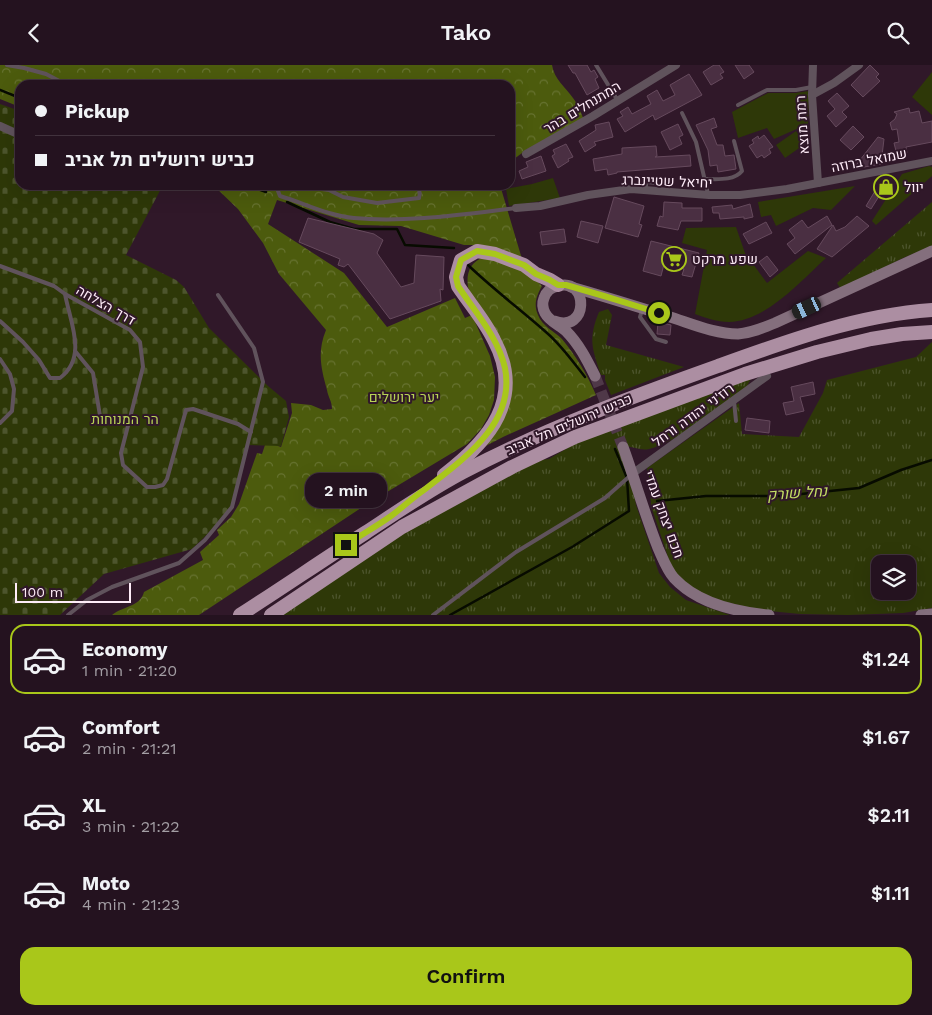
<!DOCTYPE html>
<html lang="en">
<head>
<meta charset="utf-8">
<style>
	body { margin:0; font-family:"Work Sans",Heebo,sans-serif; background:#2c1b28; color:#f1f3f6; height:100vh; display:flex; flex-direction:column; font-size:19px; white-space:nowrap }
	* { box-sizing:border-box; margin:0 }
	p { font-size:16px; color:#a39ea4 }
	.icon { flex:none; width:28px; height:28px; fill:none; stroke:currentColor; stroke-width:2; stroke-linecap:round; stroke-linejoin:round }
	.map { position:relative; height:550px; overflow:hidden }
	.details { display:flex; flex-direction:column; background:#24121f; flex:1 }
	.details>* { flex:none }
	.banner { position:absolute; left:15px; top:15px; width:500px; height:110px; border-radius:15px; box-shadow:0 5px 20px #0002,0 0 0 1px #41323d; display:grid; align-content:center; height:110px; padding:0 20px; background:#24121f }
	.tools { position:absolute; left:871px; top:490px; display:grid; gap:10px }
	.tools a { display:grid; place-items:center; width:45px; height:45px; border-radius:10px; background:#24121f; box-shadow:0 5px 20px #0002,0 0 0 1px #41323d; font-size:25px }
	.scale { position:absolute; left:15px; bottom:12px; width:116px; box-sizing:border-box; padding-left:5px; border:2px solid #feecf8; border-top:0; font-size:14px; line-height:18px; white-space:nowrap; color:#feecf8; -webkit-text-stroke:4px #301829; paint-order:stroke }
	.end { position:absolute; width:22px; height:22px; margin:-11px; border:6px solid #a9c71a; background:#111; box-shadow:0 0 0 2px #111 }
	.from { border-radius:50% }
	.bubble { position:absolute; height:35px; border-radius:15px; background:#24121f; box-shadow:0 5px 20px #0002,0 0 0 1px #41323d; font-size:16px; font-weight:600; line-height:35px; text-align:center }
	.car { position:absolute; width:15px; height:30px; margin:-15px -8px; border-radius:6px; box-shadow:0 0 4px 1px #0007; background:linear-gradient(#222 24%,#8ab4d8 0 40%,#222 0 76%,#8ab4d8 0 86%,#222 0) }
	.banner b { display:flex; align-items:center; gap:18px; height:48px; font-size:19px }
	.banner b+b { border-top:1px solid #41323d }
	.banner i { width:12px; height:12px; background:#f1f3f6 }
	ul { padding:9px 0 0; list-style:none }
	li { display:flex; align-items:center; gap:15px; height:70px; margin:0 10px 8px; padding:0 10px; border:2px solid transparent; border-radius:15px }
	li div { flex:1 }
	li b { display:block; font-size:19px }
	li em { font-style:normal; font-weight:600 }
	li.on { border-color:#a9c71a }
	li>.icon { width:45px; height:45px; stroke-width:1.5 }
	.primary-button { display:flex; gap:10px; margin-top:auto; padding:10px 20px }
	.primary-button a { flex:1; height:58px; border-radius:15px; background:#a9c71a; color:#111; font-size:20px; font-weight:600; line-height:58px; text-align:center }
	header { display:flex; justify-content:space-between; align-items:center; height:65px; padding:0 20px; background:#24121f; font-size:22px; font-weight:600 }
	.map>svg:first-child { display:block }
	.grass { fill:url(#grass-tufts); fill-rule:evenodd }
	.forest { fill:url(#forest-crowns) }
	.cemetery { fill:url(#cemetery-stones) }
	.green { fill:#2e3808 }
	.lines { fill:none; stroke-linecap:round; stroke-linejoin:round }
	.stream { stroke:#070b00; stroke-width:2.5 }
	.building { fill:#4a2f42; stroke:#664a5d }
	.secondary-tunnel { stroke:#4f3848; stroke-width:11; stroke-dasharray:11 5.5; stroke-linecap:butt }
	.service { stroke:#60535c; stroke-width:4 }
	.minor { stroke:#60535c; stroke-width:8 }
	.secondary { stroke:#846f7d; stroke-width:11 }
	.trunk { stroke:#ac8ea2; stroke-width:14 }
	.route { stroke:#a9c71a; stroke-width:6 }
	.labels { text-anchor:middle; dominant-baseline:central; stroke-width:4; stroke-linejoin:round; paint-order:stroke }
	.street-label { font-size:14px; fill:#feecf8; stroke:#301829 }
	.poi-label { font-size:14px; fill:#feecf8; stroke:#301829; text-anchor:start }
	.park-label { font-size:14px; fill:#b8d356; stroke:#301829 }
	.water-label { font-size:15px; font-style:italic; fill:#c4e064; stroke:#301829 }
</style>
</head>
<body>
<header><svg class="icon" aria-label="back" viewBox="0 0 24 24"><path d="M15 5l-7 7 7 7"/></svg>Tako<svg class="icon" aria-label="search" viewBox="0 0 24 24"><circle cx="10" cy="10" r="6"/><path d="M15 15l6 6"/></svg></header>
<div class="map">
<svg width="932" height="550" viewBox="0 0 932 550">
	<defs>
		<pattern id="grass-tufts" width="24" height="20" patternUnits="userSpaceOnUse" patternTransform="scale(1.25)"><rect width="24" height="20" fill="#2e3808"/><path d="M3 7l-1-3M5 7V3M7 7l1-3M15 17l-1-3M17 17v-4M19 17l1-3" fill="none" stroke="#4d552d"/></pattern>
		<pattern id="forest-crowns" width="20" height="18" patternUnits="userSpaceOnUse" patternTransform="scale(1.25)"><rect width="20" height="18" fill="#4c5b0d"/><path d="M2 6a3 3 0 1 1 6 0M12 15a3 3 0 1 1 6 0" fill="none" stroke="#677331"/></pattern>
		<pattern id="cemetery-stones" width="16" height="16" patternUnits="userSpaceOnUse" patternTransform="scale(1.25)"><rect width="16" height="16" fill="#2e3808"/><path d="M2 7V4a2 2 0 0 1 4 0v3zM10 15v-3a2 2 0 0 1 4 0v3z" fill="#4d552d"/></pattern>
	</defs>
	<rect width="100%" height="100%" fill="#301829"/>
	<g class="grass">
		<path d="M932 137V181L903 193 841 224 837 218Z"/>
		<path d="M608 244 612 250 606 280 684 302 611 330 605 315V310H601C592 283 588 274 599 247Z"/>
		<path d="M932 277V543L903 548 848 550 800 549 760 545 704 532 680 515 671 501 651 441 650 416 647 403 739 338 742 369 799 372 823 328 827 315 916 292ZM880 499H908V526H880Z"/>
		<path d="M752 312 747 321 737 330C712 347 678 377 649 384 641 386 634 382 626 381L636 440 659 508 670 522 686 535 730 550H278L403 468 521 404 540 395 549 394 581 375Z"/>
	</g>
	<g class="forest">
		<path d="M0 0H552C554 14 566 23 573 33 578 39 581 48 584 55L526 85 510 97V20H20V42L0 34Z"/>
		<path d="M213 120H500L522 194 479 180H464L401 161 359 160 277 135 268 159 344 208 387 262 455 233 465 253 472 250 490 291 495 312 494 335 489 350 481 364 467 379 367 439 199 550H112C123 541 140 542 144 527L203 495 200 487 219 470 217 465 231 452 239 439 257 388 262 389 266 377 281 382 292 348 291 338 311 340 323 345 332 344C332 336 328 332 327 325 321 303 317 287 326 265L279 209 263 178 238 144Z"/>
		<path d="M484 192 528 207 542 221C537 230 533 239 538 250 542 261 554 266 562 274 576 291 587 309 596 330L503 372 480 384 510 326 468 222C466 208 470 197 484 192Z"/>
	</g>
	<path class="cemetery" d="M0 39 20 46V120H163L126 190 176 215 184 222 209 263 268 321 286 336 289 352 281 381 246 380 231 446 192 484 104 509 60 550H0Z"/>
	<g class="green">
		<path d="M932 7V50L912 32Z"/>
		<path d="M809 26 808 59 774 74 767 63 738 73 732 47 768 28H795Z"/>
		<path d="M796 66 805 79 785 93 776 80Z"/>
		<path d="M929 101 932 102V111L876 160 872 156 902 109Z"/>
		<path d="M553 113 560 133 509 141 506 124 532 119Z"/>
		<path d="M855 121 831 145 813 143 776 161 771 150 761 152 758 137Z"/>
		<path d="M736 162 745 188 767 218 808 186 826 193C801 216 765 257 729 257 717 257 706 253 695 249L707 185 682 178 686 163Z"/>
	</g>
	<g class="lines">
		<g class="stream">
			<path d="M0 25 20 33"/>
			<path d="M246 120 266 127"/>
			<path d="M287 137 330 157 354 164H397L405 180 454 183"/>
			<path d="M468 200C493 224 521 245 547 268 562 281 573 297 585 312"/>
			<path d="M657 436 706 431H782L859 423 901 405 932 395"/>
			<path d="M450 550 572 482 629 446 627 413 615 384"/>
		</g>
	</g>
	<g class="building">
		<path d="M568 0H587L591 7 594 5 598 12 595 14 599 23 587 30 575 8H573Z"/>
		<path d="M714 0H719L724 7 720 9 723 13 711 20 703 7Z"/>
		<path d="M735 0H749L754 7 744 14Z"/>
		<path d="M870 0 879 9 876 12 880 16 863 32 851 20Z"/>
		<path d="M689 9 702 30 655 55 653 50 625 67 617 54 623 51 620 47 628 42 632 49 651 39 647 31 657 25 663 36 675 30 670 20Z"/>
		<path d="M837 28 849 41 842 47 847 52 836 62 827 51 835 44 828 36Z"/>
		<path d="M909 43 910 48 919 46 922 58 932 56V77L906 82 907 88 897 90 894 78 899 77 897 64 892 65 890 58 895 54 897 49 894 47Z"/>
		<path d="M714 53 717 62 711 64 717 80H723L725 91 734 90 736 104 718 107 717 100 710 101 708 85 696 60Z"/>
		<path d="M609 57 613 72 594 77 596 80 585 87 579 76 596 65 595 60Z"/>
		<path d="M678 59 683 70 679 72 682 79 670 85 661 67Z"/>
		<path d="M853 61 864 72 851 85 840 75Z"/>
		<path d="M764 70 773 82 769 84 771 88 764 93 762 90 757 93 749 81 754 78 752 75 758 71 759 74Z"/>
		<path d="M878 72 884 74 881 99 853 104Z"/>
		<path d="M566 79 573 92 568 94 569 96 558 103 552 91 555 89 553 85Z"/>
		<path d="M656 81 657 91 655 92 690 90 691 101 617 107V108L608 110 607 104 595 106 593 94 622 89V83Z"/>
		<path d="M541 91 546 106 522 114 519 106 528 102 526 97Z"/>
		<path d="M884 111H886L895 116 886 131 881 128 871 144 866 141Z"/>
		<path d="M614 132 644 141 639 159 642 160 638 172 605 163Z"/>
		<path d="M664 137 682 138V143H702V156H681L678 165 657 161 660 151 663 152Z"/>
		<path d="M750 139 753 152 744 154V152L720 154 719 148H713L712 142 732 140 733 144Z"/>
		<path d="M827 151 832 160 795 189 787 179 795 173 789 165 802 155 808 163Z"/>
		<path d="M857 151 869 161 832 192 817 184 833 160 836 166 845 162Z"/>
		<path d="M308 153 374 169 383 175 377 188 401 222 414 218 416 190 444 192 443 225 440 224 441 236 390 254 348 199 344 202 338 200 340 194 299 177Z"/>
		<path d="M581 156 603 161 598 178 577 172Z"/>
		<path d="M766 157 772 168 749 179 743 169Z"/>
		<path d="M564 164 566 177 542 180 540 167Z"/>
		<path d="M651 176 699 188 692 212 682 210 684 204 664 199 661 211 643 206Z"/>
		<path d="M767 191 778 205 770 212 759 197Z"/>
		<path d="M658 257 671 260 670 270 657 269Z"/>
		<path d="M813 317 815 329 800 332 804 346 786 350 783 338 794 336 791 322Z"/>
		<path d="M747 353 770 356 769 368 745 365Z"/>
	</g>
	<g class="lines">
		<path class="secondary-tunnel" d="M595 311 623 382"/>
		<g class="service">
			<path d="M7 0 24 3 46 9 67 20"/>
			<path d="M596 0 618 36"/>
			<path d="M738 40 767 25H796L812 22"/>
			<path d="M682 48 696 77 708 129"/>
			<path d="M705 114C717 114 734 116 742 106L734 76"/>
			<path d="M284 120 279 122 278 126 280 131C304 138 329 151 354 153 405 158 465 149 516 143"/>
			<path d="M292 120 329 125 343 132 377 138 419 133C421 127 419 124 415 120"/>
			<path d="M646 124V117L657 118"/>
			<path d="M0 201 54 221 65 229 130 265 140 277 143 302 121 388 123 400 147 422H155L163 420 167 414 186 345 193 344 238 359 251 367"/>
			<path d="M642 245 640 252 656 274 666 277"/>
			<path d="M0 256 23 277 39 295 50 313H60C88 292 70 257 65 229"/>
			<path d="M75 286 93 308 101 357"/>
			<path d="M0 294 10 309 14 324 12 346 0 358"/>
			<path d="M734 336 736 356"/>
			<path d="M68 550 87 535 112 522 179 498 205 475 232 442 263 317 254 283 218 230"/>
			<path d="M433 550 516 487 605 433 631 410"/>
		</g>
		<g class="minor">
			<path d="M813 0 812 30 818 118"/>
			<path d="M812 30 834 18 859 0"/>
			<path d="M0 61 20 70"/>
			<path d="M526 89 593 51 676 0"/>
			<path d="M516 143 540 141 588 130 631 124 709 130H740L787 124 932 96"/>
			<path d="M632 409 767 311"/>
		</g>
		<g class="secondary">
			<path d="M571 222C603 231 635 241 667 251 690 258 714 269 738 269 751 268 763 263 775 258L932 186"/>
			<path d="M554 256C589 269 589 212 558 221 551 222 546 227 544 233 542 238 543 244 545 248 549 256 559 260 566 266 579 279 587 295 595 311"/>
			<path d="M623 382C635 415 645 450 658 483 663 494 667 505 674 513 698 539 736 547 769 550"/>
			<path d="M921 550 932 549"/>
		</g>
		<g class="trunk">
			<path d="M444 410C490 375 525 333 494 275 485 256 470 239 458 221L456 212 461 195 477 186 495 189 524 200 536 209 550 215 558 220"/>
			<path d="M240 550C282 523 323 495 365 468 397 447 429 425 463 407 545 364 631 332 718 301 787 276 858 250 932 245"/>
			<path d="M271 550 402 462 512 402 575 372 745 309 817 287 871 274 902 269 932 267"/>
		</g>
	</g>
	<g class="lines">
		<path class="route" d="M346 480C361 470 377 461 391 451 402 443 412 433 424 425 462 395 516 359 505 303 498 272 475 247 458 221L456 212 461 195 477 186 495 189 524 200 536 209 550 215 558 220H566L604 231 659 248"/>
	</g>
	<defs>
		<symbol id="shop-ring" viewBox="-11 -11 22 22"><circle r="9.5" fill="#301829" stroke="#a9c71a" stroke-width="1.5"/><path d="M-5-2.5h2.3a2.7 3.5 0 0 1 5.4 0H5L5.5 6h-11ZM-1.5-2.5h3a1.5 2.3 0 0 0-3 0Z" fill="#a9c71a"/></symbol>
		<symbol id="supermarket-ring" viewBox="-11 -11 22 22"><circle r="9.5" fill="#301829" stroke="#a9c71a" stroke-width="1.5"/><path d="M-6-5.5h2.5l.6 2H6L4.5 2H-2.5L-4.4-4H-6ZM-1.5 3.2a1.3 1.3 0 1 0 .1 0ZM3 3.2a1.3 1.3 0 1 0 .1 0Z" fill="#a9c71a"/></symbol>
	</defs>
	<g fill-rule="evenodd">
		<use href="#shop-ring" x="872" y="108" width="28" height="28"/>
		<use href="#supermarket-ring" x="660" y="180" width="28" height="28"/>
	</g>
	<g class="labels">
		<g class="street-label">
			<text transform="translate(582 42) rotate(-31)">המתנחלים בהר</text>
			<text transform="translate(802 60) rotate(-94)">רמת מוצא</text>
			<text transform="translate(869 95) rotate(-11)">שמואל ברוזה</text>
			<text transform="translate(667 116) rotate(2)">יחיאל שטיינברג</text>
			<text transform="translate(106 240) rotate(30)">דרך הצלחה</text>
			<text transform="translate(693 350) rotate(-36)">רוז'ני יהודה ורחל</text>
			<text transform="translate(569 359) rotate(-23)">כביש ירושלים תל אביב</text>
			<text transform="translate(664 449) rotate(70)">חכם יצחק עמדי</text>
		</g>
		<g class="poi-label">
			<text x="904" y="122">יוול</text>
			<text x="692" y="194">שפע מרקט</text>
		</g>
		<g class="park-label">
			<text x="404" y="332">יער ירושלים</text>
			<text x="125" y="354">הר המנוחות</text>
		</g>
		<g class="water-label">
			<text transform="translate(797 428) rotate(-4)">נחל שורק</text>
		</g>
	</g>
</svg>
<div class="tools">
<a><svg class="icon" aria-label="layers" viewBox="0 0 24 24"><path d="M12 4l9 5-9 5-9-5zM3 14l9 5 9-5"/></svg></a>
</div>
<div class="scale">100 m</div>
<i class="end from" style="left:659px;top:248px"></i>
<i class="end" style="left:346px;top:480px"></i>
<div class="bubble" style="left:305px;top:408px;width:82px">2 min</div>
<i class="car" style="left:807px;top:243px;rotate:245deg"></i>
<div class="banner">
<b><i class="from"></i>Pickup</b>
<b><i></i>כביש ירושלים תל אביב</b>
</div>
</div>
<section class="details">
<ul>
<li class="on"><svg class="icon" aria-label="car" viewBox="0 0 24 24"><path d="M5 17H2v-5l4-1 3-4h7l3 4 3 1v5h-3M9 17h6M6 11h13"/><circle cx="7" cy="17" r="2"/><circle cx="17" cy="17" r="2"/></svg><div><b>Economy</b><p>1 min · 21:20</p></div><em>$1.24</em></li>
<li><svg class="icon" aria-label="car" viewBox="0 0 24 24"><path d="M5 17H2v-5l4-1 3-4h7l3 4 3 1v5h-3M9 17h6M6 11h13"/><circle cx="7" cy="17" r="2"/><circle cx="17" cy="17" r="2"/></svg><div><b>Comfort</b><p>2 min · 21:21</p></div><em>$1.67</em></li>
<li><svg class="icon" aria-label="car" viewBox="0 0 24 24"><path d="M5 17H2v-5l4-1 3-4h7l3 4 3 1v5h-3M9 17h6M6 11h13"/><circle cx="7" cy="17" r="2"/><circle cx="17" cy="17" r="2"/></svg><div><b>XL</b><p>3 min · 21:22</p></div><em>$2.11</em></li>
<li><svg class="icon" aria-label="car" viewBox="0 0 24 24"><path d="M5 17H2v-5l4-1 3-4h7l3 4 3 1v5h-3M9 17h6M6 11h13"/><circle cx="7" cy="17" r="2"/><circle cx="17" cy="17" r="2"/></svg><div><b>Moto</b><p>4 min · 21:23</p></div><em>$1.11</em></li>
</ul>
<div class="primary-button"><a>Confirm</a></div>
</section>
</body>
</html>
